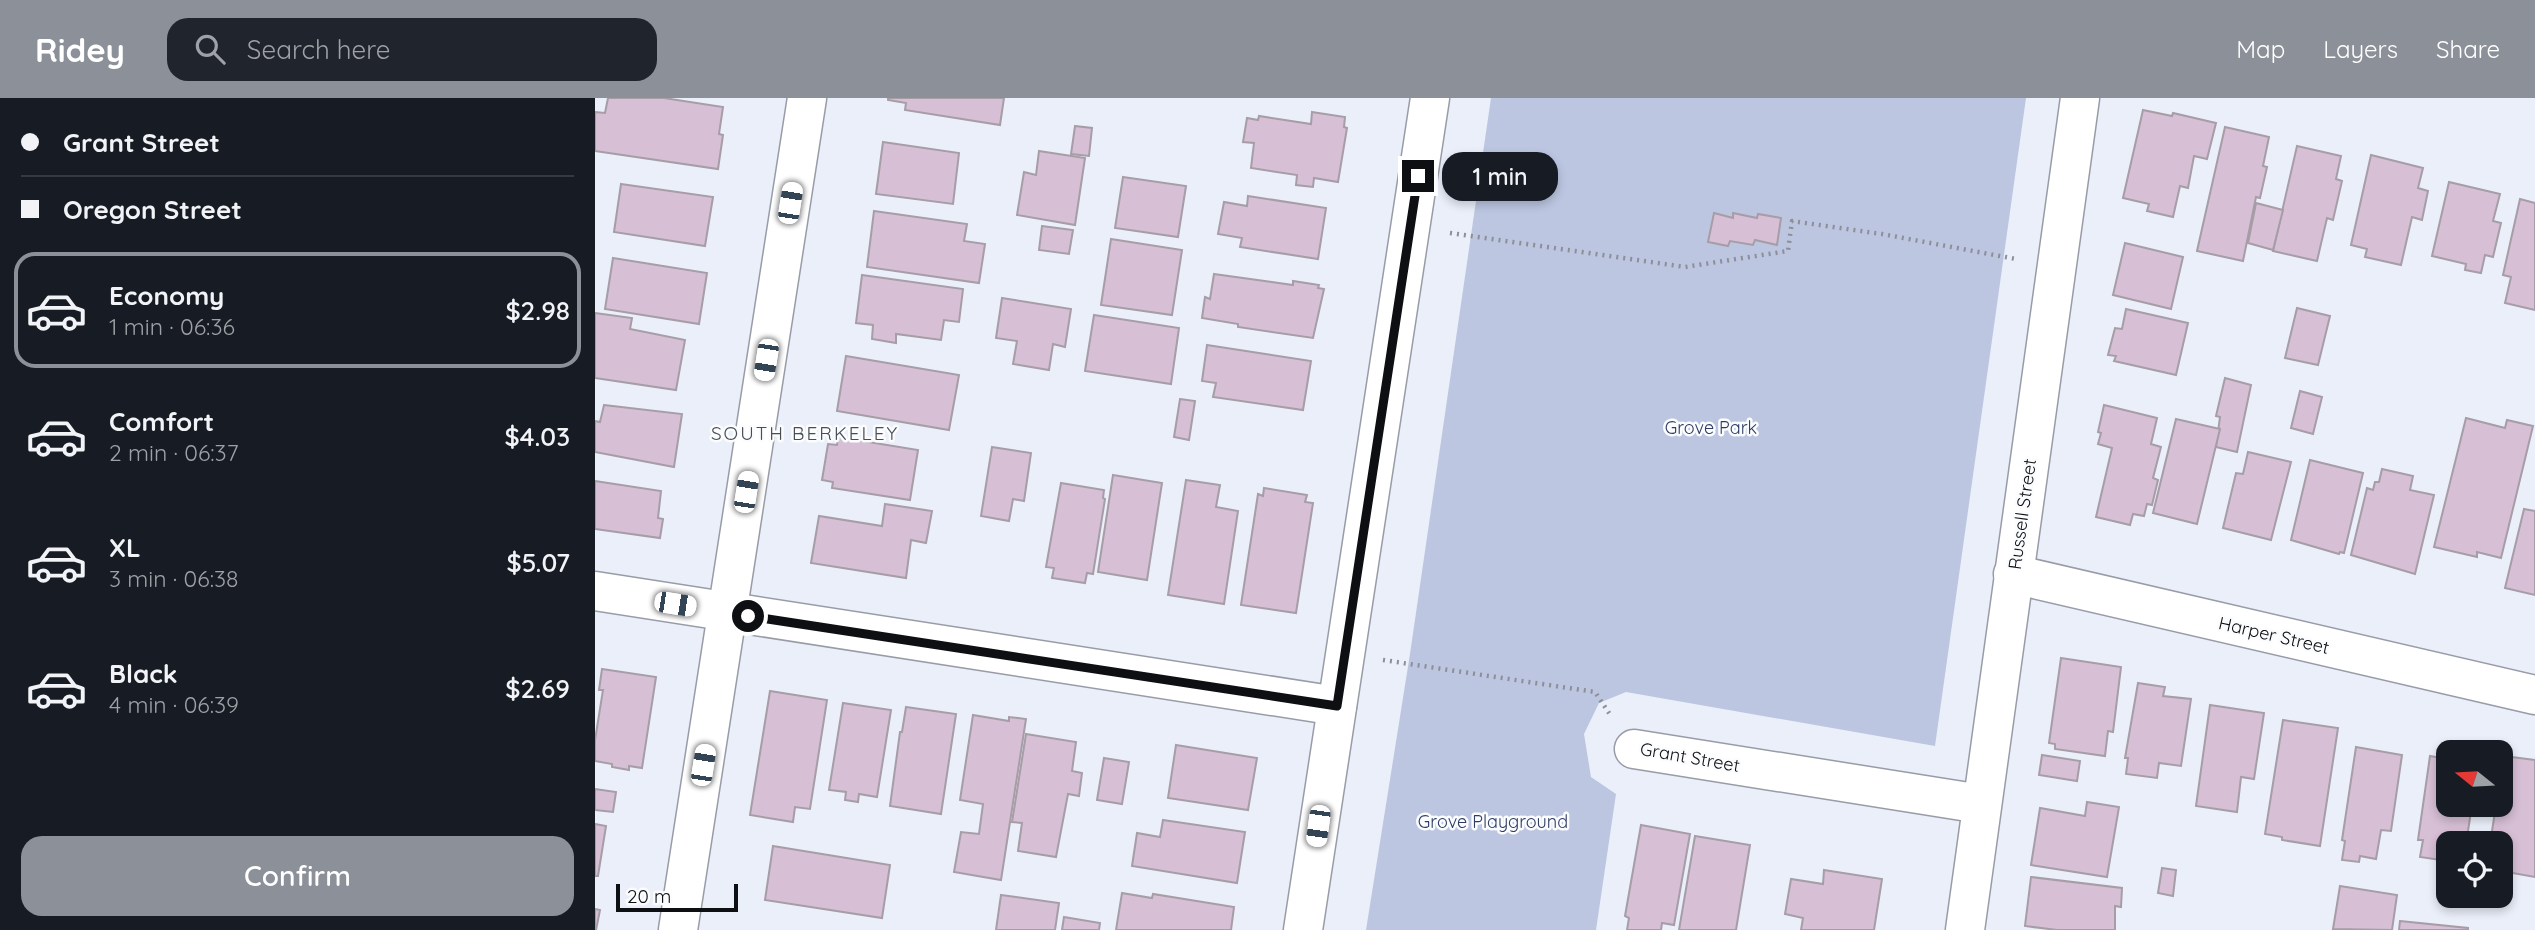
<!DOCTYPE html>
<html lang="en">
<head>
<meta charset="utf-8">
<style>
	body { margin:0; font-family:Quicksand,sans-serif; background:#20242c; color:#f1f3f6; height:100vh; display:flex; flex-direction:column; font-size:26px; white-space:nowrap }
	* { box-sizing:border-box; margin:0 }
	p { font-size:23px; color:#9ea1a6 }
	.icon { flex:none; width:38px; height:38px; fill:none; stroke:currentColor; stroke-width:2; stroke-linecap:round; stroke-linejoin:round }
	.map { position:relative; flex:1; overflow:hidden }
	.panel { display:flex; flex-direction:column; background:#171b24; width:595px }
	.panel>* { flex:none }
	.top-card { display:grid; align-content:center; height:154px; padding:0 21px; background:#171b24 }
	.needle { width:46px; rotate:288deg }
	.tools { position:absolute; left:1841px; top:642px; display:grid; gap:14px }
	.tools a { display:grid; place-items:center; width:77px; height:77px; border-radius:14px; background:#171b24; box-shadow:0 4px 10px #0003; font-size:35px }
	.scale { position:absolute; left:21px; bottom:18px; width:122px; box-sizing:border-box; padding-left:7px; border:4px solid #0e0f13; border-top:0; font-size:19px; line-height:24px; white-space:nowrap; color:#0e0f13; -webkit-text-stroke:5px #fbfcfe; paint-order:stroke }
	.end { position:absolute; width:32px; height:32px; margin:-16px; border:9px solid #0e0f13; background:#fff; box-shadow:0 0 0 4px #fff }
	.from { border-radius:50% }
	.bubble { position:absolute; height:49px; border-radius:21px; background:#171b24; box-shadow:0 4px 10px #0003; font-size:23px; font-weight:600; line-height:49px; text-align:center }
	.car { position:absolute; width:21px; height:42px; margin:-21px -10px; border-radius:9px; box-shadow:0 0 5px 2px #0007; background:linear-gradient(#fff 24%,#345 0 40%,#fff 0 76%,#345 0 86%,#fff 0) }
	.top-card b { display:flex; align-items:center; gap:24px; height:66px; font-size:26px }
	.top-card b+b { border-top:2px solid #363941 }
	.top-card i { width:18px; height:18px; background:#f1f3f6 }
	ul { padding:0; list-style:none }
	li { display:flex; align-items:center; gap:21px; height:116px; margin:0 14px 10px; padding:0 7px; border:4px solid transparent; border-radius:21px }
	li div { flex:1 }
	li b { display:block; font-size:26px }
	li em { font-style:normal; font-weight:600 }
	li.selected { border-color:#8c9099 }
	li>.icon { width:63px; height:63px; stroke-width:1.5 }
	.primary-button { display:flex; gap:14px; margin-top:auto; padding:14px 21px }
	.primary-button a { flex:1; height:80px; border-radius:21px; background:#8c9099; color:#fff; font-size:28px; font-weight:600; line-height:80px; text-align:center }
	header { display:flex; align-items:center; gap:42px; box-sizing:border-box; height:98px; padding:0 35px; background:#8c9099; color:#fff }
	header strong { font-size:33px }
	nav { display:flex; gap:38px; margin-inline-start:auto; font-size:24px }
	.search { width:490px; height:63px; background:#20242c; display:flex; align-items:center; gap:18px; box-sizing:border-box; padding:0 24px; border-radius:21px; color:#9ea1a6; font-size:26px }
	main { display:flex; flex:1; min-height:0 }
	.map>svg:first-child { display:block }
	.green { fill:#bcc6e1 }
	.building { fill:#d7bfd6; stroke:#a69da6; stroke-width:2 }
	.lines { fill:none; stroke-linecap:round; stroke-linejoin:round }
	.minor-casing { stroke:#989ca6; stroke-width:41 }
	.path { stroke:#8c8f97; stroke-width:4.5; stroke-dasharray:2 5; stroke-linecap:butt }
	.minor { stroke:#fff; stroke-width:38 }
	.route { stroke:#0e0f13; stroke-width:9 }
	.labels { text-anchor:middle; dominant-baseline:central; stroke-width:5; stroke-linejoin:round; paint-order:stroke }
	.park-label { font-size:18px; fill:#2e3c64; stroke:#fbfcfe }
	.street-label { font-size:18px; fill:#0e0f13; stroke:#fbfcfe }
	.neighbourhood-label { font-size:19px; letter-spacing:2px; fill:#494d56; stroke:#fbfcfe }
</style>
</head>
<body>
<header>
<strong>Ridey</strong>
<div class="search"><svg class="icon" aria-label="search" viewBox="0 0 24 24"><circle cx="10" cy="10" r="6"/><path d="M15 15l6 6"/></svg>Search here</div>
<nav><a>Map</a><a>Layers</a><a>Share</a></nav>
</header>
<main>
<section class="panel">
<div class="top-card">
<b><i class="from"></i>Grant Street</b>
<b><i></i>Oregon Street</b>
</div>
<ul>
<li class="selected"><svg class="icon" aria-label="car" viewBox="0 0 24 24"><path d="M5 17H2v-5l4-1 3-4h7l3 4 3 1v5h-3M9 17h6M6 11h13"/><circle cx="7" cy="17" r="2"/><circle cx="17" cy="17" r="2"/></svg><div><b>Economy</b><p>1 min · 06:36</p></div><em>$2.98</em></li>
<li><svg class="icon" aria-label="car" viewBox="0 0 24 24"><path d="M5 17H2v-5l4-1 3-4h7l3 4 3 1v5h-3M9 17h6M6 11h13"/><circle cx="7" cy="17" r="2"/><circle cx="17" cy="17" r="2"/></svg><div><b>Comfort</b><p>2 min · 06:37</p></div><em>$4.03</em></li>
<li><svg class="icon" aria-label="car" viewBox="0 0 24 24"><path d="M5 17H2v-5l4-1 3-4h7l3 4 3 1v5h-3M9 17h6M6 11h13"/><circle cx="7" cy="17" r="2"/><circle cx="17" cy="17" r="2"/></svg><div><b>XL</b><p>3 min · 06:38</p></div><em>$5.07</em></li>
<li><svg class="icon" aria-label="car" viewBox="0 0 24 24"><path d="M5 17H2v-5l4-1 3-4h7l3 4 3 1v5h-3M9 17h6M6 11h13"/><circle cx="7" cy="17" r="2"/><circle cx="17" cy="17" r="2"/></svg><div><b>Black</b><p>4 min · 06:39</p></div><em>$2.69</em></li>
</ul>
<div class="primary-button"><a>Confirm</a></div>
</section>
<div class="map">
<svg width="1940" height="832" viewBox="0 0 1940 832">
	<rect width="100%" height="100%" fill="#eaeffa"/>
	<path class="green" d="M896 0H1431L1340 648 1031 594 1004 605 989 636 996 679 1021 696 1001 832H771L815 556Z"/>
	<g class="building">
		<path d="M13 0H69L128 9 124 36 128 37 123 71 0 53V14L10 15Z"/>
		<path d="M293 0H409L405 27 310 12 311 5 293 2Z"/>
		<path d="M1548 12 1577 18 1578 15 1621 25 1612 61 1599 58 1593 90 1585 88 1578 119 1552 113 1554 106 1528 100Z"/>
		<path d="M717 14 750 19 749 29 752 30 743 84 719 80 718 89 701 87 702 77 656 70 659 45 648 44 652 20 663 22 664 18 716 26Z"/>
		<path d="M480 28 497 30 494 58 476 56Z"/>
		<path d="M1630 29 1674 39 1668 68 1672 69 1665 100 1661 99 1648 163 1602 153Z"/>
		<path d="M288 44 364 55 358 106 281 96Z"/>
		<path d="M1702 48 1746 58 1741 81 1747 83 1738 122 1732 120 1722 163 1678 153Z"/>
		<path d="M444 53 490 60 480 127 422 117 429 74 441 77Z"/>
		<path d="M1776 57 1828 70 1823 90 1833 93 1827 122 1817 119 1806 167 1770 159 1772 151 1756 147Z"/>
		<path d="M528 79 591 88 583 139 520 130Z"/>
		<path d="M1854 84 1905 96 1898 123 1906 125 1898 159 1890 157 1886 175 1870 172 1871 166 1837 158Z"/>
		<path d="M26 86 118 99 110 148 19 134Z"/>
		<path d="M653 98 731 110 723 161 645 149 647 140 623 136 629 104 652 108Z"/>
		<path d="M1925 101 1940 105V212L1910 205 1916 179 1908 177Z"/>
		<path d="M1661 105 1688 112 1678 152 1653 145Z"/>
		<path d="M279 113 372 126 369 143 390 146 384 185 272 169Z"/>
		<path d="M1119 115 1138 120V115L1162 120 1163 116 1186 120 1182 147 1160 142 1158 147 1135 143 1133 148 1113 144Z"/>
		<path d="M447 128 478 132 474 156 444 152Z"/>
		<path d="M516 141 587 152 577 217 506 207Z"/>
		<path d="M1530 145 1588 159 1576 211 1518 197Z"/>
		<path d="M18 160 112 175 104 226 10 211Z"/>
		<path d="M619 176 698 187V183L724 187 723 190 729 191 718 240 643 229V226L607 220 610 199 615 201Z"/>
		<path d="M267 177 368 191 364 224 349 222 346 242 301 236V245L277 241 278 227 261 225Z"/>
		<path d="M407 200 476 211 470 249 458 246 454 272 418 266 422 243 401 240Z"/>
		<path d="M1702 210 1735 218 1723 267 1690 260Z"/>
		<path d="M1531 211 1593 225 1581 277 1519 263 1521 258 1513 257 1520 230 1527 231Z"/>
		<path d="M0 215 37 220 35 231 90 242 81 292 0 280Z"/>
		<path d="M499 217 584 230 576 286 490 273Z"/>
		<path d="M612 247 716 263 708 312 618 299 621 285 607 283Z"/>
		<path d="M251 258 364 277 354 332 242 313Z"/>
		<path d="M1630 280 1656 287 1642 354 1621 349 1625 319 1621 318Z"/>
		<path d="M1705 293 1727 299 1718 336 1696 330Z"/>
		<path d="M585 301 600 303 594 342 579 339Z"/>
		<path d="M9 307 87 316 79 369 0 354V323L5 324Z"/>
		<path d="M1509 307 1562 320 1556 346 1566 349 1558 380 1563 382 1557 407 1552 406 1549 418 1538 416 1535 427 1501 419 1517 350 1503 346 1506 335 1503 334Z"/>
		<path d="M1871 320 1910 330 1912 322 1938 328 1906 460 1882 454V459L1839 449Z"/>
		<path d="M1581 321 1625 331 1602 426 1558 415Z"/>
		<path d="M243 339 323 352 315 402 237 390 238 384 227 382 233 346 242 347Z"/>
		<path d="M397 349 436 355 429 403 418 401 414 423 386 418Z"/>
		<path d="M1653 354 1696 364 1676 442 1628 430 1641 375 1648 376Z"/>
		<path d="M1715 362 1768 375 1749 455 1745 454 1744 456 1696 442Z"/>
		<path d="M1787 371 1818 378 1815 392 1839 397 1820 476 1756 457 1772 390 1778 392 1780 384H1784Z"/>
		<path d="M518 377 567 385 552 482 503 474Z"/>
		<path d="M591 382 625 387 621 409 643 413 629 506 573 497Z"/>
		<path d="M0 383 66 393 63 420 68 421 65 440 0 431Z"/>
		<path d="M466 385 509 392 508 400 510 401 498 476 492 475 490 485 457 480 459 470 451 469Z"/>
		<path d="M669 390 712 397 710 404 718 405 701 515 646 507 663 396 668 398Z"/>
		<path d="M290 406 337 413 331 445 316 442 311 480 216 465 224 418 287 428Z"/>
		<path d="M1929 411 1940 413V497L1910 490Z"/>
		<path d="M1466 560 1526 569 1518 634 1513 633 1510 658 1460 651V646L1454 645Z"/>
		<path d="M7 571 61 579 47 670 34 668V672L17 669V666L0 663V642L8 592H4Z"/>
		<path d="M1543 585 1570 589 1568 598 1596 601 1586 668 1564 665 1562 680 1531 676 1533 660H1530Z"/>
		<path d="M175 593 232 602 215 711 200 709 198 724 155 717Z"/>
		<path d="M248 605 296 612 282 699 264 696 263 704 250 702 251 694 234 692Z"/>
		<path d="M1615 607 1669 615 1659 681 1646 679 1642 714 1601 708Z"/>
		<path d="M311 609 361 616 346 716 295 708 305 634H307Z"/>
		<path d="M378 617 414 623V619L431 621 406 782 359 774 366 734 384 736 388 706 365 702Z"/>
		<path d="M1688 622 1743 630 1725 748 1687 742V739L1670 736Z"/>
		<path d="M431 636 481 644 477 673 487 675 484 698 473 696 461 759 423 753 427 725 417 724Z"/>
		<path d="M581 647 662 660 653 712 573 700Z"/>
		<path d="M1761 649 1807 657 1796 733 1786 732 1781 761 1765 758 1764 764 1747 762 1750 743 1747 742Z"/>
		<path d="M1447 657 1485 663 1482 683 1444 677Z"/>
		<path d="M1835 658 1853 661V707H1877L1871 746H1853V763L1825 759 1828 742H1823Z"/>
		<path d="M1909 658 1940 662V779L1906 773V746H1895L1901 707H1906V676Z"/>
		<path d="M509 660 534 664 527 706 502 702Z"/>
		<path d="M0 691 21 694 18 714 0 712Z"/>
		<path d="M1492 704 1524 709 1512 779 1436 767 1445 710 1490 718Z"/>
		<path d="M568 722 650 734 642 785 537 768 542 735 565 739Z"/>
		<path d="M0 726 11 728 3 778H0Z"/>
		<path d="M1046 727 1095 736 1079 827 1067 825 1066 832H1032L1034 820 1030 818Z"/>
		<path d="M1100 738 1155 747 1141 832H1084Z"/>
		<path d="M178 748 295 767 287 820 170 802Z"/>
		<path d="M1567 770 1581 772 1578 798 1563 795Z"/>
		<path d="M1229 772 1287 781 1279 832H1206L1208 820 1190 816 1196 781 1228 786Z"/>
		<path d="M1436 779 1527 790 1526 809 1520 808V832H1462L1430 828Z"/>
		<path d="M1745 788 1802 797 1797 832 1738 831Z"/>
		<path d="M527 795 557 800 558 796 639 809 636 832H521Z"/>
		<path d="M406 797 464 805 460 832H401Z"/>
		<path d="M0 811 5 812 1 832H0Z"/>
		<path d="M469 819 505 825 504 832H467Z"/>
		<path d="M1805 823 1873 830V832H1804Z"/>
	</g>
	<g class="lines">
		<defs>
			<g id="minor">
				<path d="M1418 476 1940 597"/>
				<path d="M0 493 742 608"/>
				<path d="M1039 651 1386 706"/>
				<path d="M83 832 212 0"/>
				<path d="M708 832 835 0"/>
				<path d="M1370 832 1485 0"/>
			</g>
		</defs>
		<use href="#minor" class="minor-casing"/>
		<g class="path">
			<path d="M855 135 1090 169 1193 153 1197 123 1287 136 1421 161"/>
			<path d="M788 562 1000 594 1016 618"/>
		</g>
		<use href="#minor" class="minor"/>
	</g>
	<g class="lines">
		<path class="route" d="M153 518 742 608 823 78"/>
	</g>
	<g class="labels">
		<g class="park-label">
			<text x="1116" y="329">Grove Park</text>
			<text x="898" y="723">Grove Playground</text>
		</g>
		<g class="street-label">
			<text transform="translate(1427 416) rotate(-82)">Russell Street</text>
			<text transform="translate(1679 537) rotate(13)">Harper Street</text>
			<text transform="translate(1095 659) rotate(10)">Grant Street</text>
		</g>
		<g class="neighbourhood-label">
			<text x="210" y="335">SOUTH BERKELEY</text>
		</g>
	</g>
</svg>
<div class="tools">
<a><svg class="needle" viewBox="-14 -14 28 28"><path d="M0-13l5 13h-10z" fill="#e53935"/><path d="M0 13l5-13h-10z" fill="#9ea1a6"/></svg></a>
<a><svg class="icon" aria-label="locate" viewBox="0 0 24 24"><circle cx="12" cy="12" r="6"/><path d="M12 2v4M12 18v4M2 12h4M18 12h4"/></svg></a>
</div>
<div class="scale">20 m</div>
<i class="end from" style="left:153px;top:518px"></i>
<i class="end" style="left:823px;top:78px"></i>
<div class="bubble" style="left:847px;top:54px;width:116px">1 min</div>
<i class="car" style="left:195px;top:105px;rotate:9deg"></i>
<i class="car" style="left:171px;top:262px;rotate:189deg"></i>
<i class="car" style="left:151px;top:394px;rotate:9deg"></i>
<i class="car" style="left:80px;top:506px;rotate:99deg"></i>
<i class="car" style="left:108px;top:667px;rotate:9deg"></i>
<i class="car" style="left:723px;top:728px;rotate:188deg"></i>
</div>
</main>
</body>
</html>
